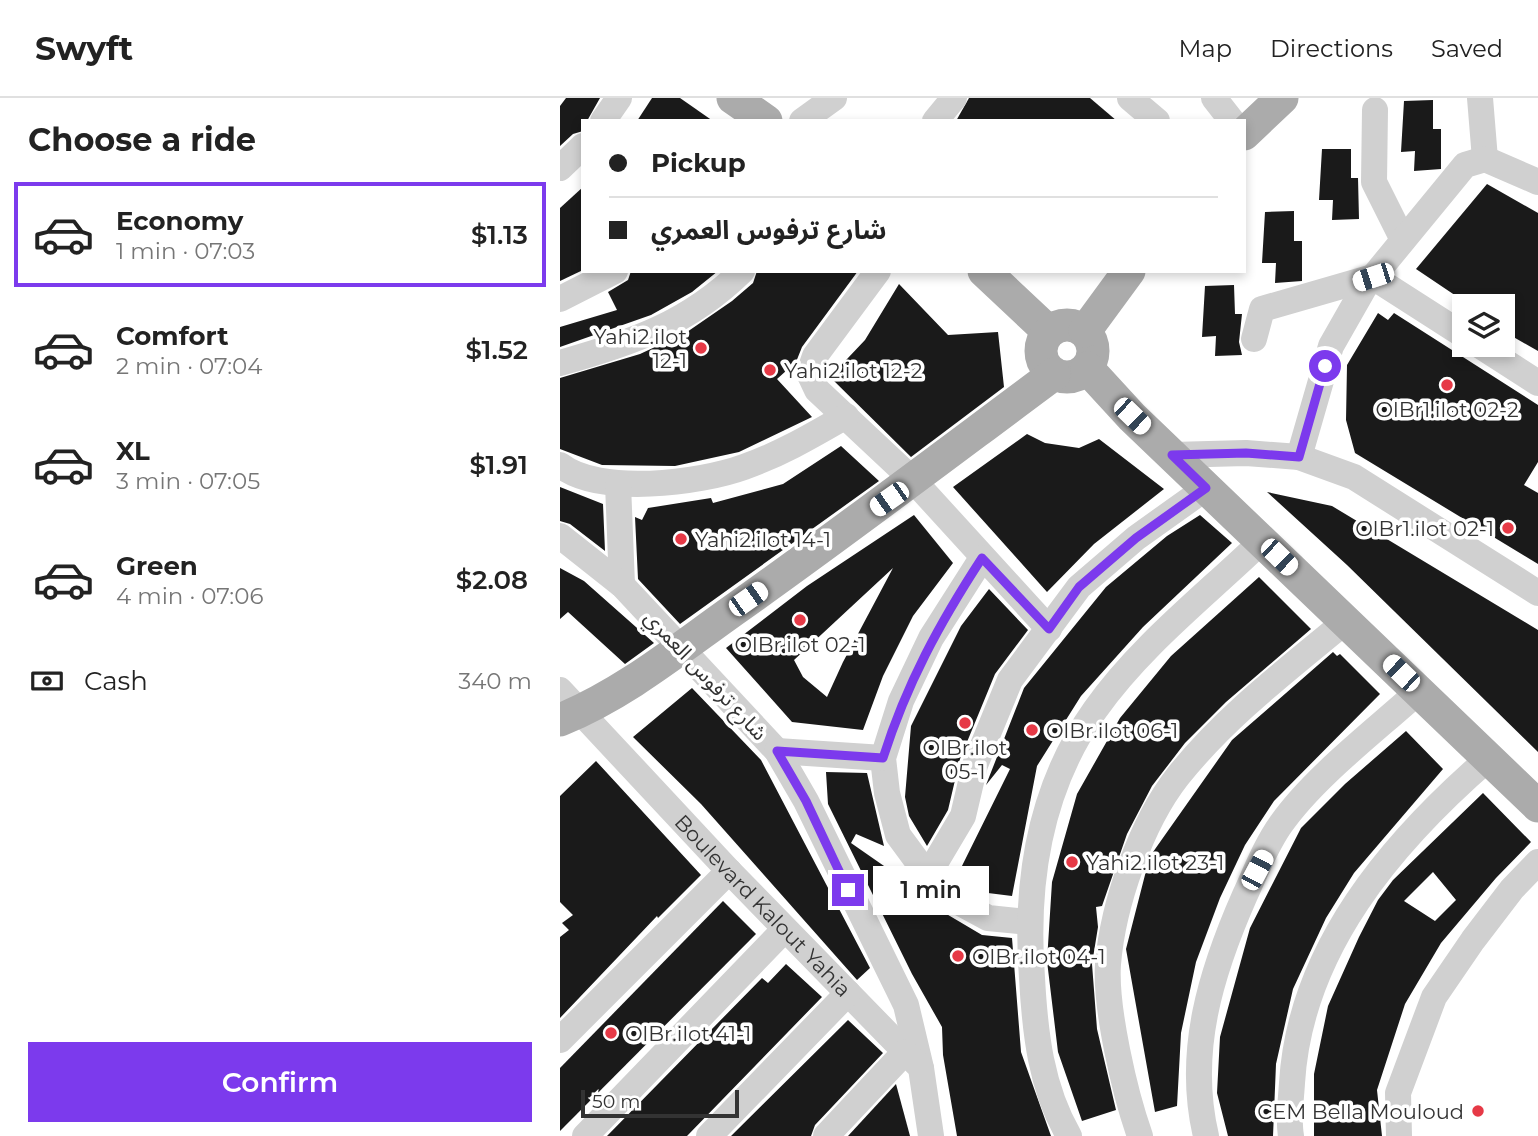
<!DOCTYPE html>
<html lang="en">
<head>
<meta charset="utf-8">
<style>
	body { margin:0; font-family:Montserrat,"Noto Sans Arabic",sans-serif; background:#f2f2f2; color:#222; height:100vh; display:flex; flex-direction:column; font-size:26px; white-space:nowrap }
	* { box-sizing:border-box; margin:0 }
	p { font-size:23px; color:#767676 }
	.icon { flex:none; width:38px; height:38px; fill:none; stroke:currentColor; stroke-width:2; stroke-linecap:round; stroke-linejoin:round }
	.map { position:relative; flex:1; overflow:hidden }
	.drawer { display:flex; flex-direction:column; background:#fff; width:560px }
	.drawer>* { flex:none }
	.guide { position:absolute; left:21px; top:21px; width:665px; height:154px; border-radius:0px; box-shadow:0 4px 10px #0003; display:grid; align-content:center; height:154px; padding:0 28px; background:#fff }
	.tools { position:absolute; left:892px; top:196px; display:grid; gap:14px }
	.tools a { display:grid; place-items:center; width:63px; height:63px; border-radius:0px; background:#fff; box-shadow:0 4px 10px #0003; font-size:35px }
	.scale { position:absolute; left:21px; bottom:18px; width:158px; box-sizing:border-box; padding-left:7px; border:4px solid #333; border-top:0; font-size:19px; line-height:24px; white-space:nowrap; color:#333; -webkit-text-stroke:5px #fff; paint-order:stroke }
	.end { position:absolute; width:32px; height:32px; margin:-16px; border:9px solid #7c3aed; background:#fff; box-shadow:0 0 0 4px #fff }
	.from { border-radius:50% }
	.bubble { position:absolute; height:49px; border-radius:0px; background:#fff; box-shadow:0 4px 10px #0003; font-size:23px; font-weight:600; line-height:49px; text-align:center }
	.car { position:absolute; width:21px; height:42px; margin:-21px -10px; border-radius:9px; box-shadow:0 0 5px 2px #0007; background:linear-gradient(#fff 24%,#345 0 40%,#fff 0 76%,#345 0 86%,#fff 0) }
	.guide b { display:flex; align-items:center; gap:24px; height:66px; font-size:26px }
	.guide b+b { border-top:2px solid #e0e0e0 }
	.guide i { width:18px; height:18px; background:#222 }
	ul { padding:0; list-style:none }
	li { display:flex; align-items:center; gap:21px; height:105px; margin:0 14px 10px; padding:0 14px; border:4px solid transparent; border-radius:0px }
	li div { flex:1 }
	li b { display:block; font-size:26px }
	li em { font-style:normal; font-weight:600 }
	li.on { border-color:#7c3aed }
	li>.icon { width:63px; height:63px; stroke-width:1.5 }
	h2 { padding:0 28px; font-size:32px; line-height:84px }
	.pay { display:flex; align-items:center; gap:18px; height:77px; padding:0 28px; font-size:26px }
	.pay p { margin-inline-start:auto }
	.button { display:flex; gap:14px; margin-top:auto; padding:14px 28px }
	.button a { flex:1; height:80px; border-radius:0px; background:#7c3aed; color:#fff; font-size:28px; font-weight:600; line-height:80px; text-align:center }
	header { display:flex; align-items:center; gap:42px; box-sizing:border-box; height:98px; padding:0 35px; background:#fff; border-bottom:2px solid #e0e0e0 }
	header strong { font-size:33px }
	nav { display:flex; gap:38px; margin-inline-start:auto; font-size:24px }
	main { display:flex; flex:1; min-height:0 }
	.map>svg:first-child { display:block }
	.building { fill:#1a1a1a; fill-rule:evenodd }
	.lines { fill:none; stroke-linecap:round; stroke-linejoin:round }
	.minor { stroke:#d0d0d0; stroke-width:26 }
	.major { stroke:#ababab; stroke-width:33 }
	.route { stroke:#7c3aed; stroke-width:9 }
	.poi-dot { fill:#e63946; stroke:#fff; stroke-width:2.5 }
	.labels { text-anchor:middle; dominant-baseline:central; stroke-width:7; stroke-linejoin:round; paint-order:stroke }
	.poi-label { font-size:21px; fill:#333; stroke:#fff; text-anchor:start }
	.street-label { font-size:21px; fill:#333; stroke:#fff }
</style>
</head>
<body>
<header>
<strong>Swyft</strong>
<nav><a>Map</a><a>Directions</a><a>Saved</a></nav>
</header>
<main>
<section class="drawer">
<h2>Choose a ride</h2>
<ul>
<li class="on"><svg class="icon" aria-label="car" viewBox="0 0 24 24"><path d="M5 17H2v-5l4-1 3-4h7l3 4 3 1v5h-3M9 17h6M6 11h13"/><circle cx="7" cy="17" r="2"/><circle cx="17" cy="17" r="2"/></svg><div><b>Economy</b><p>1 min · 07:03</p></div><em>$1.13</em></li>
<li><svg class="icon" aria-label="car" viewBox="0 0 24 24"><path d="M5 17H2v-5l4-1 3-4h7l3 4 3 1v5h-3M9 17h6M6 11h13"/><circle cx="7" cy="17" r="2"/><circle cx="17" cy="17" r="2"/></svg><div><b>Comfort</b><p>2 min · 07:04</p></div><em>$1.52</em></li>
<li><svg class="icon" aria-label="car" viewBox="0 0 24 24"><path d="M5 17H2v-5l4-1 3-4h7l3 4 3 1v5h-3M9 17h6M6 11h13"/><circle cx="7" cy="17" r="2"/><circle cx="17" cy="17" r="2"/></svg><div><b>XL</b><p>3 min · 07:05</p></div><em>$1.91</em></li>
<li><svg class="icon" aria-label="car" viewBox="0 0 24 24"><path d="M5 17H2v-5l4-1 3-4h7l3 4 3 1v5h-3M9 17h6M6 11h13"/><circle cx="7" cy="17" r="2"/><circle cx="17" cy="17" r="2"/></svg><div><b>Green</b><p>4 min · 07:06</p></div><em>$2.08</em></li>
</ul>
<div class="pay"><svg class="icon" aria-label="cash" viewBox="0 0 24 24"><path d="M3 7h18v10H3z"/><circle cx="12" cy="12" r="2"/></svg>Cash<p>340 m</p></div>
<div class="button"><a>Confirm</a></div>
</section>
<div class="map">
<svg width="978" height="1038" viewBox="0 0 978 1038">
	<rect width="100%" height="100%" fill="#fff"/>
	<g class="building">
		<path d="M6 0H40L27 23H23V33L13 36 0 48V8Z"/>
		<path d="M92 0H120L153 23H77Z"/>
		<path d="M409 0H530L557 23H396Z"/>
		<path d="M873 2V31H881V71L854 73 855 53 841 54 844 3Z"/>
		<path d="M762 51H791V80H798L799 121 772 122 773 102H759Z"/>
		<path d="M927 86 978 115V253L943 233V208H911L856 171Z"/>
		<path d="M23 89V172L0 183V110Z"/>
		<path d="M734 113V143H742V183L715 185 716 165H702L705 114Z"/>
		<path d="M71 173H158L132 194 91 217 0 249V229L57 212 48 194 68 182Z"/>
		<path d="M197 173H298L242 249 236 264 217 281 252 319 179 354 115 368 42 367 0 351V280L80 256 127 234 172 203 193 185Z"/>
		<path d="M339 186 388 237 438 234 444 289 351 359 270 279 305 242Z"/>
		<path d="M674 187 675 216H682L679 244 682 257 655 258 656 238 642 239 645 188Z"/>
		<path d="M818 215 828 222 834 215 978 307V364L964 387 978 395V466L795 355 786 322 787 267Z"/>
		<path d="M467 336 485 345 519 350 539 341 604 391 534 446 487 494 393 389Z"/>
		<path d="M281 348 319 383 120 526 78 481 75 419 82 422 88 410 151 400 153 405 223 386Z"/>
		<path d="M0 389 43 406 45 453 10 426 0 423Z"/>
		<path d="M707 394 772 408 978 532V654L787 467Z"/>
		<path d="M354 417 393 465 353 518 323 578 303 632 232 624 166 550 247 488ZM333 470 283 564 267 599 243 579 234 562Z"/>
		<path d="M640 417 672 445 583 529 521 598 477 668 452 798 428 795 396 780 450 671 442 667 426 687 464 590 546 489 607 438Z"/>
		<path d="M0 470 24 483 94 545 65 566 8 514 0 521Z"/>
		<path d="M699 479 751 531 666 604 625 645 592 688 567 736 542 808 536 809 538 829 532 866 537 931 556 1012 522 1023 498 954 487 863 492 784 517 696 560 620 611 558Z"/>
		<path d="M429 491 468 532 435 576 400 661 388 712 367 748 349 718 345 699 351 628 401 528Z"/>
		<path d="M773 554 777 558 780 556 820 596 714 703 685 747 660 800 636 864 621 935 617 1008 595 1014 566 851 586 773 593 754 672 642Z"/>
		<path d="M132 590 201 662 310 870 297 882 141 706 73 639Z"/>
		<path d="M846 633 883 671 794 775 766 820 733 891 716 966 713 1038H668L657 995 660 939 690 830 741 730 785 686Z"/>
		<path d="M36 663 141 777 98 820 97 818 0 920V839L9 832 2 825 13 817 0 804V698Z"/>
		<path d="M266 674 307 675 324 748 296 736 291 745 360 793 373 808 422 837 452 840 461 954 491 1038H397L383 957 382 929 352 876 268 706Z"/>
		<path d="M923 695 971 744 936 780 881 845 845 906 817 992 822 1038H754V976L768 908 799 839 818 802 833 782ZM873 774 896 802 875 823 844 803Z"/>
		<path d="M163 803 196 836 0 1033V970Z"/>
		<path d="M226 866 262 899 127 1038H47L202 880 208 885Z"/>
		<path d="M288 922 323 955 255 1027 251 1038H171Z"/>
		<path d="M336 986 350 1038H288Z"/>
	</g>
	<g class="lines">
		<g class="minor">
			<path d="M570 0 597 23"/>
			<path d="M654 0 672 23"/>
			<path d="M920 0 925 61"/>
			<path d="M815 12 814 84 843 142"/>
			<path d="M43 23 59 0"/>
			<path d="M242 23 274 0"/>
			<path d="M375 23 394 0"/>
			<path d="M0 70 23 48"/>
			<path d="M318 173 255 258 249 275 257 292 353 382 489 531"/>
			<path d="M0 201 55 173"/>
			<path d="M694 241 702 211 813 179 905 238"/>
			<path d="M919 247 978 285"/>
			<path d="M0 265C71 245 128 226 182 173"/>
			<path d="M612 357 686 355 739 359 794 379 978 495"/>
			<path d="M739 359 771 248 804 190 905 67 925 61 978 84"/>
			<path d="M0 367C39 398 140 385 184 369 221 356 253 337 286 318"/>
			<path d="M58 386 62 487"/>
			<path d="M0 438 62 487 217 653 246 703 346 907 361 970"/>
			<path d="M422 460 371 540 341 603 323 660 327 695 338 737 380 794 428 820 468 824"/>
			<path id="s1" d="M0 592 169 773 361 970 371 1038"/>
			<path d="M217 653 323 660"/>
			<path d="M368 777 403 718 415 667 450 582 519 489 576 440 646 390"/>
			<path d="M0 942 169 773"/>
			<path d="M25 1038 225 831"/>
			<path d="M149 1038 288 895"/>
			<path d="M266 1038 345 954"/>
			<path d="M509 1038C481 990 475 935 472 880 465 787 479 691 535 612 580 548 646 497 702 443"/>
			<path d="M580 1038C565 996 545 910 548 866 553 806 581 725 618 678 666 618 727 572 786 523"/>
			<path d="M646 1038C626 954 651 874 685 797 696 773 706 747 721 726 754 679 816 632 859 593"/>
			<path d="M731 1038C728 1021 731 1002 732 985 740 851 832 744 929 660"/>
			<path d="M839 1038 838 995 874 899 913 842 952 791 978 764"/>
		</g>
		<g class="major">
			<path d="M173 0 206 23"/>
			<path d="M684 36 722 0"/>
			<path d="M424 173 489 234"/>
			<circle cx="507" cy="253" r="26"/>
			<path d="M525 233 569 173"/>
			<path d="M527 270 572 319 978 708"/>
			<path d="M0 622C66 595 121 549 178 509 285 433 389 354 494 276"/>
		</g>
	</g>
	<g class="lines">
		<path class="route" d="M288 792 246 703 217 653 323 660C347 585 379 526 422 460L489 531 519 489 576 440 646 390 612 357 686 355 739 359 765 268"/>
	</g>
	<g class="poi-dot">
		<circle cx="141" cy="250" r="7"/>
		<circle cx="210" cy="272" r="7"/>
		<circle cx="887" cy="287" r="7"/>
		<circle cx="948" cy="430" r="7"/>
		<circle cx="121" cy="441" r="7"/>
		<circle cx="240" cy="522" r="7"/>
		<circle cx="405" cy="625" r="7"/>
		<circle cx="472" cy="632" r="7"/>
		<circle cx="512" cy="764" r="7"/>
		<circle cx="398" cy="858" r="7"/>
		<circle cx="51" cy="935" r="7"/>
		<circle cx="918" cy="1013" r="7"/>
	</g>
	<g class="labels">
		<g class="poi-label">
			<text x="127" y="238" text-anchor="end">Yahi2.ilot<tspan x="127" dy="24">12-1</tspan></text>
			<text x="224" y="272">Yahi2.ilot 12-2</text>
			<text x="887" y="311" text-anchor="middle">OlBr1.ilot 02-2</text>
			<text x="934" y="430" text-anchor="end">OlBr1.ilot 02-1</text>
			<text x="135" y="441">Yahi2.ilot 14-1</text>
			<text x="240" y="546" text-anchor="middle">OlBr.ilot 02-1</text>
			<text x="486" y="632">OlBr.ilot 06-1</text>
			<text x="405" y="649" text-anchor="middle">OlBr.ilot<tspan x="405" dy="24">05-1</tspan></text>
			<text x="526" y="764">Yahi2.ilot 23-1</text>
			<text x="412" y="858">OlBr.ilot 04-1</text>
			<text x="65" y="935">OlBr.ilot 41-1</text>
			<text x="904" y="1013" text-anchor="end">CEM Bella Mouloud</text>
		</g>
		<g class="street-label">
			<text transform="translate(146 577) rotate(47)">شارع ترفوس العمري</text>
			<text stroke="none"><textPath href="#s1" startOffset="296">Boulevard Kalout Yahia</textPath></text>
		</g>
	</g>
</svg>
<div class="tools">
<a><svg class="icon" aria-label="layers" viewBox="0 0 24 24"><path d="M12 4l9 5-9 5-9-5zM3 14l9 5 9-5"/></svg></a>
</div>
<div class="scale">50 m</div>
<i class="end from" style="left:765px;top:268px"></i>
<i class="end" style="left:288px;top:792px"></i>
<div class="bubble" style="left:313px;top:768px;width:116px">1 min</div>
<i class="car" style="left:813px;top:179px;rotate:252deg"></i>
<i class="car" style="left:572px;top:318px;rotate:134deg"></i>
<i class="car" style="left:329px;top:401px;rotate:235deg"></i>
<i class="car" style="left:719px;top:459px;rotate:134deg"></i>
<i class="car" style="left:188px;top:501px;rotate:55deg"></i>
<i class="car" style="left:841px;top:575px;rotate:314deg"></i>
<i class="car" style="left:697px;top:772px;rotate:28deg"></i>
<div class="guide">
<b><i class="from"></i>Pickup</b>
<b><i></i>شارع ترفوس العمري</b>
</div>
</div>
</main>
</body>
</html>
